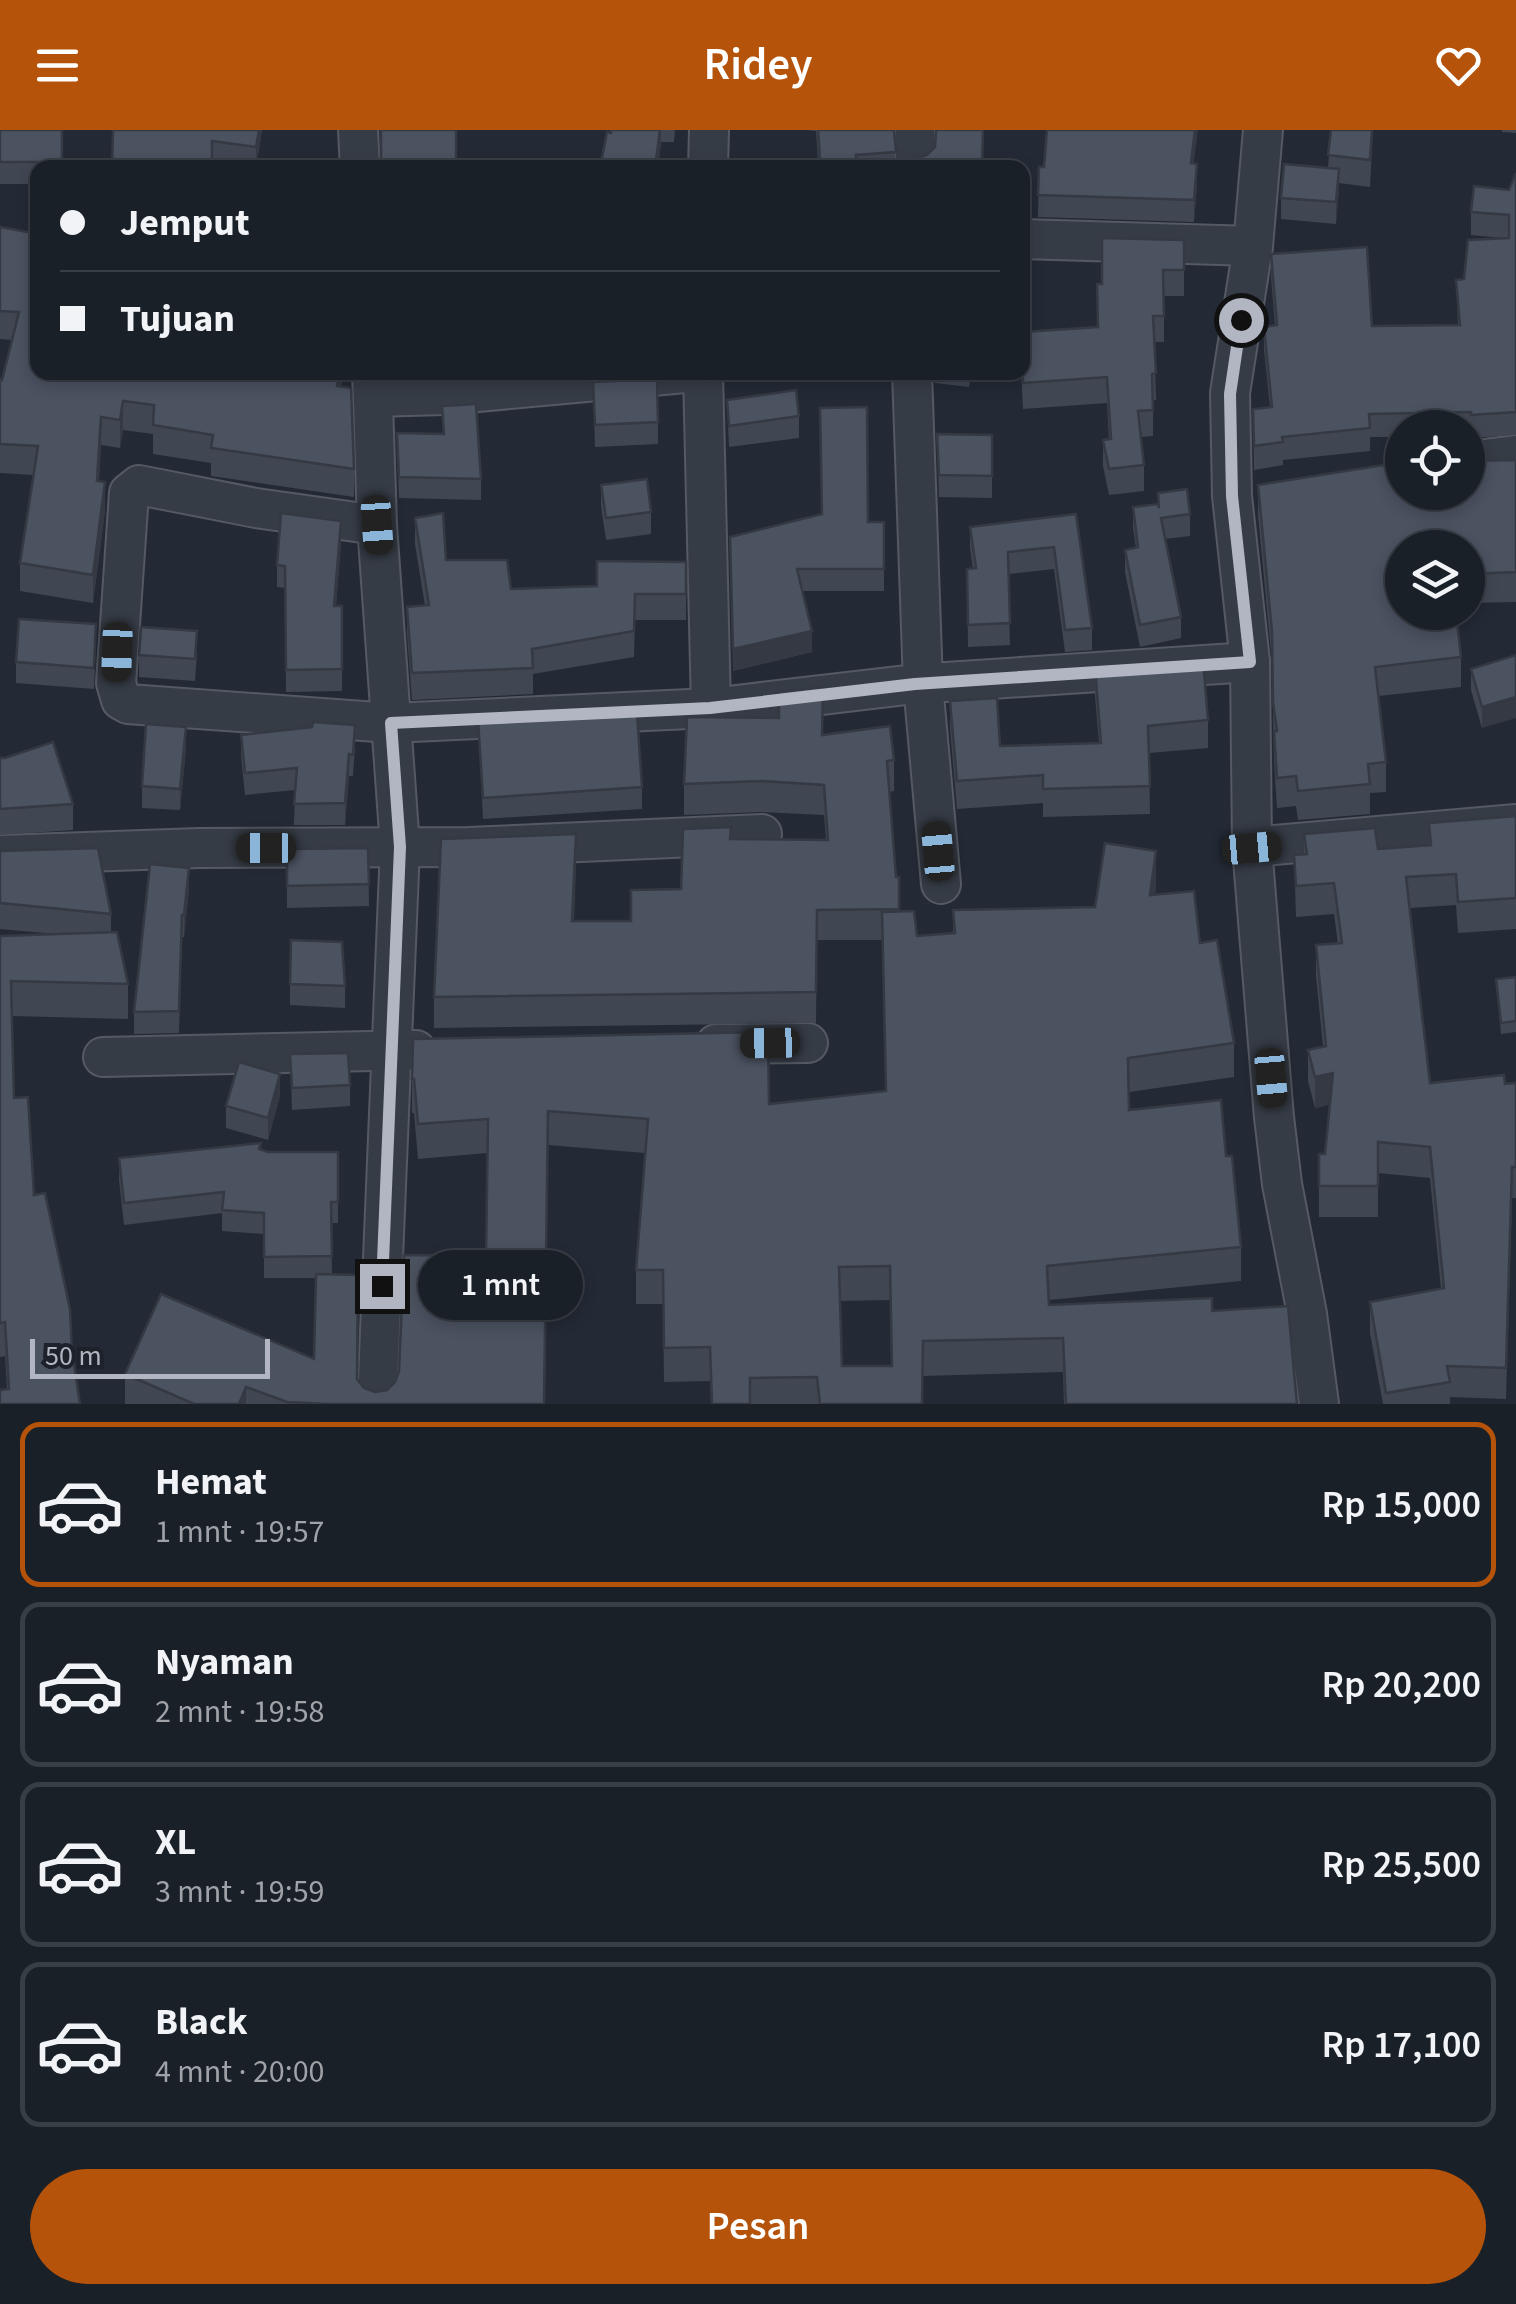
<!DOCTYPE html>
<html lang="id">
<head>
<meta charset="utf-8">
<style>
	body { margin:0; font-family:"Source Sans 3",sans-serif; background:#272d34; color:#f1f3f6; height:100vh; display:flex; flex-direction:column; font-size:38px; white-space:nowrap }
	* { box-sizing:border-box; margin:0 }
	p { font-size:32px; color:#9fa3a8 }
	.icon { flex:none; width:55px; height:55px; fill:none; stroke:currentColor; stroke-width:2; stroke-linecap:round; stroke-linejoin:round }
	.map { position:relative; height:1274px; overflow:hidden }
	.panel { display:flex; flex-direction:column; background:#1a2028; flex:1 }
	.panel>* { flex:none }
	.top-card { position:absolute; left:30px; top:30px; width:1000px; height:220px; border-radius:20px; box-shadow:0 5px 15px #0003,0 0 0 2px #383e45; display:grid; align-content:center; height:220px; padding:0 30px; background:#1a2028 }
	.controls { position:absolute; left:1385px; top:280px; display:grid; gap:20px }
	.controls a { display:grid; place-items:center; width:100px; height:100px; border-radius:50%; background:#1a2028; box-shadow:0 5px 15px #0003,0 0 0 2px #383e45; font-size:50px }
	.scale { position:absolute; left:30px; bottom:25px; width:240px; box-sizing:border-box; padding-left:10px; border:5px solid #b1b6c2; border-top:0; font-size:28px; line-height:35px; white-space:nowrap; color:#b1b6c2; -webkit-text-stroke:8px #1c212a; paint-order:stroke }
	.end { position:absolute; width:45px; height:45px; margin:-22px; border:12px solid #b1b6c2; background:#111; box-shadow:0 0 0 5px #111 }
	.from { border-radius:50% }
	.bubble { position:absolute; height:70px; border-radius:35px; background:#1a2028; box-shadow:0 5px 15px #0003,0 0 0 2px #383e45; font-size:32px; font-weight:600; line-height:70px; text-align:center }
	.car { position:absolute; width:30px; height:60px; margin:-30px -15px; border-radius:12px; box-shadow:0 0 8px 2px #0007; background:linear-gradient(#222 24%,#8ab4d8 0 40%,#222 0 76%,#8ab4d8 0 86%,#222 0) }
	.top-card b { display:flex; align-items:center; gap:35px; height:95px; font-size:38px }
	.top-card b+b { border-top:2px solid #383e45 }
	.top-card i { width:25px; height:25px; background:#f1f3f6 }
	ul { padding:18px 0 0; list-style:none }
	li { display:flex; align-items:center; gap:30px; height:165px; margin:0 20px 15px; padding:0 10px; border:5px solid #383e45; border-radius:20px }
	li div { flex:1 }
	li b { display:block; font-size:38px }
	li em { font-style:normal; font-weight:600 }
	li.current { border-color:#b45309 }
	li>.icon { width:90px; height:90px; stroke-width:1.5 }
	.button { display:flex; gap:20px; margin-top:auto; padding:20px 30px }
	.button a { flex:1; height:115px; border-radius:60px; background:#b45309; color:#fff; font-size:40px; font-weight:600; line-height:115px; text-align:center }
	header { display:flex; justify-content:space-between; align-items:center; height:130px; padding:0 30px; background:#b45309; color:#fff; font-size:45px; font-weight:600 }
	.map>svg:first-child { display:block }
	.lines { fill:none; stroke-linecap:round; stroke-linejoin:round }
	.minor-casing { stroke:#545963; stroke-width:42 }
	.minor { stroke:#363c46; stroke-width:38 }
	.wall { fill:#404753; fill-rule:evenodd }
	.shaded-wall { fill:#343943 }
	.building { fill:#4b5260; stroke:#343943; stroke-width:2.5; fill-rule:evenodd }
	.route { stroke:#b1b6c2; stroke-width:12 }
</style>
</head>
<body>
<header><svg class="icon" aria-label="menu" viewBox="0 0 24 24"><path d="M4 6h16M4 12h16M4 18h16"/></svg>Ridey<svg class="icon" aria-label="heart" viewBox="0 0 24 24"><path d="M12 20l-8-8c-3-5 5-10 8-4 3-6 11-1 8 4z"/></svg></header>
<div class="map">
<svg width="1516" height="1274" viewBox="0 0 1516 1274">
	<rect width="100%" height="100%" fill="#232a35"/>
	<g class="lines">
		<defs>
			<g id="minor">
				<path d="M358 0 360 38"/>
				<path d="M1263 0 1253 116 1230 263 1232 366 1250 532 1252 717 1274 987 1282 1054 1307 1184 1319 1274"/>
				<path d="M708 38 709 0"/>
				<path d="M915 38V0"/>
				<path d="M1022 109 1253 116"/>
				<path d="M372 242 377 395 400 717 377 1274"/>
				<path d="M703 242 711 578"/>
				<path d="M912 242 923 554 941 754"/>
				<path d="M373 267 445 265 696 242"/>
				<path d="M1468 331 1516 325"/>
				<path d="M377 395 256 378 139 355 129 363 116 553 121 570 128 574 391 593 711 578 915 554 1250 532"/>
				<path d="M1252 717 1516 694"/>
				<path d="M0 725 199 718 469 717 762 704"/>
				<path d="M716 914 808 913"/>
				<path d="M103 927 416 920"/>
			</g>
		</defs>
		<use href="#minor" class="minor-casing"/>
		<use href="#minor" class="minor"/>
	</g>
	<g class="wall">
		<path d="M0 0H62V38H38V54H0Z"/>
		<path d="M113 0H262L256 38 212 32Z"/>
		<path d="M611 0H675L674 12H661L658 38H600Z"/>
		<path d="M808 0H894L896 38H810L818 30 816 1Z"/>
		<path d="M1331 0H1373L1370 57 1339 53 1336 94 1281 89V68L1328 38Z"/>
		<path d="M1502 0H1516V3L1502 2Z"/>
		<path d="M1194 33 1197 55 1194 92 1038 87 1039 37Z"/>
		<path d="M1516 43V305L1471 308V305H1468V298H1402V307H1370V321L1283 330V335L1254 340 1253 279 1270 277 1264 220V197L1275 196 1271 147V124L1372 196 1458 195 1456 150 1464 149 1502 108 1471 105V82L1509 60Z"/>
		<path d="M0 97 38 242 341 256 354 339V367L211 346V333L153 324V304L123 300 120 318 101 315 99 351 105 381 93 473 20 461V433L34 345 0 343V249L2 250 12 210 0 209Z"/>
		<path d="M1184 110V166H1164V212H1154L1156 270H1153V306L1141 307 1144 335V361L1109 365 1103 336V310H1109L1107 273 1023 279 1021 242 1097 197 1102 154Z"/>
		<path d="M933 242H971L969 257 935 253Z"/>
		<path d="M593 252 658 292V314L595 317Z"/>
		<path d="M727 270 799 286V308L729 317Z"/>
		<path d="M442 276 481 349V370L399 368 397 303 443 304Z"/>
		<path d="M937 304 992 305V368L939 367Z"/>
		<path d="M1516 330V472L1468 473V418H1402L1461 527V557L1379 566 1386 632V662L1370 663V684L1298 690 1296 676 1277 678 1274 632 1272 532 1258 385V355Z"/>
		<path d="M601 355 651 382V404L606 410 601 376Z"/>
		<path d="M1133 377 1190 384V406L1165 409 1181 487V508L1140 517 1125 442V420L1136 418 1133 398Z"/>
		<path d="M1076 384 1092 498V520L1065 522 1054 439 1008 444 1010 515 968 517 967 439H973L970 418V397Z"/>
		<path d="M415 388 446 430 511 459 597 456 686 432V490H635L634 527 533 544V564L412 570 407 503V477L425 476 415 414Z"/>
		<path d="M868 392H884V461H802L812 522 733 541 730 407Z"/>
		<path d="M341 413 336 476H342V561L286 562 285 458 277 457V435Z"/>
		<path d="M96 516 94 559 16 553V532Z"/>
		<path d="M197 523 195 551 139 547V525Z"/>
		<path d="M1516 525 1482 598 1471 560V539Z"/>
		<path d="M1095 538 1208 590V618L1149 623 1150 684 1043 687V673L957 679 950 599V571L1000 616 1099 613 1095 566Z"/>
		<path d="M478 590H538L642 657V679L483 689Z"/>
		<path d="M241 605 355 616 353 646H349L345 695H294L295 660 245 665 241 626Z"/>
		<path d="M823 605 894 630V661L889 662 896 747H899V782L917 806 953 803V780L1095 777 1156 755 1155 765 1200 813 1234 913V947L1129 962V980L1226 1026 1241 1117V1151L1049 1170V1175L1212 1181 1297 1274H1064L1063 1242 923 1246V1274H711L710 1251 664 1252 663 1174H636V1140L645 1023 548 1015 545 1274H125V1244L314 1229 316 1148H264V1104L222 1101V1083L124 1095 119 1050V1028L261 1020 268 1022H338V1093H331L332 1144 357 1250 364 1258 375 1262 387 1260 395 1252 486 1126 487 1023 418 1029 414 983H412V949L769 974 886 962 882 810H817L816 893 434 898V867L576 735 574 791H631L681 759 731 709 826 710 824 685 761 682 684 685V654ZM890 1170 891 1236H842L840 1171Z"/>
		<path d="M186 619 180 680 142 678V656Z"/>
		<path d="M0 628 73 674V700L0 705Z"/>
		<path d="M1516 686V799L1458 803 1456 775 1410 778 1430 953H1516V1068H1512L1506 1269 1450 1267V1274H1383L1370 1203V1172L1441 1159 1430 1048 1378 1043V1087H1319V1024H1325L1330 974 1315 978 1308 951V920L1323 916 1316 846V815L1338 814 1334 784 1296 787 1294 725H1304V704L1378 719 1429 715V693Z"/>
		<path d="M368 718 369 776 287 778V719Z"/>
		<path d="M0 721 111 784V802L128 854V889L12 886 14 968 34 1065 72 1222 7 1259 5 1226 0 1227V806L56 804 0 799Z"/>
		<path d="M189 759 184 807H182L179 903 134 904V882Z"/>
		<path d="M1516 847V902L1501 904 1496 849Z"/>
		<path d="M290 854 345 856V878L290 875Z"/>
		<path d="M290 924 350 955V976L292 980Z"/>
		<path d="M280 966 268 1010 226 998V976Z"/>
	</g>
	<g class="shaded-wall">
		<path d="M259 0H262L256 38V17Z"/>
		<path d="M660 0H661V12L658 38H655Z"/>
		<path d="M1195 0H1198L1191 55V33Z"/>
		<path d="M1197 34V55L1194 92V70Z"/>
		<path d="M1339 39V61L1336 94V72Z"/>
		<path d="M339 242H344L337 284V256Z"/>
		<path d="M123 271V300L120 318V290Z"/>
		<path d="M101 287V315L97 379V351Z"/>
		<path d="M105 352V381L93 473V445Z"/>
		<path d="M341 391V413L334 498V476Z"/>
		<path d="M812 501V522L733 541V519Z"/>
		<path d="M1516 567V588L1482 598V577Z"/>
		<path d="M186 597V619L180 680V659Z"/>
		<path d="M349 624V646L345 695V673Z"/>
		<path d="M576 704V735L572 822V791Z"/>
		<path d="M1156 721V755L1150 800V765Z"/>
		<path d="M189 738V759L184 807V785Z"/>
		<path d="M1333 943V974L1315 978V947Z"/>
		<path d="M280 944V966L268 1010V988Z"/>
		<path d="M246 1257V1274H239Z"/>
	</g>
	<g class="building">
		<rect x="0" y="0" width="62" height="32"/>
		<path d="M113 0H259L256 17 212 11V38H112Z"/>
		<rect x="381" y="0" width="75" height="38"/>
		<path d="M611 0H660L655 38H600L607 2 611 3Z"/>
		<path d="M818 0H894L896 22 856 25 857 38H810V31L820 30Z"/>
		<path d="M936 0H983L982 38H918V28L927 25 935 17Z"/>
		<path d="M1047 0H1195L1191 33 1197 34 1194 70 1038 65 1039 37H1044Z"/>
		<path d="M1331 0H1372L1370 30 1328 25Z"/>
		<path d="M1284 34 1339 39 1336 72 1281 68Z"/>
		<path d="M1516 43V282L1471 285V282L1369 284 1370 298 1282 307 1283 312 1254 316 1253 279 1272 277 1264 197 1277 195 1271 124 1367 117 1372 196 1460 195 1456 150 1464 149 1468 110 1509 108V85L1471 82 1474 56 1509 60Z"/>
		<path d="M0 97 38 104V242H339L337 256 351 258 354 339 211 318 213 305 153 295 154 275 123 271 120 290 101 287 97 351 105 352 93 445 20 433 38 316 0 314V249L2 250 19 182 0 181Z"/>
		<path d="M1102 108 1184 110V140H1163L1164 186H1153L1156 243 1152 244 1153 280 1138 281 1144 335 1109 339 1103 310 1111 309 1107 247 1023 253 1022 202 1098 197 1097 154H1102Z"/>
		<path d="M657 249 658 292 595 295 593 252Z"/>
		<path d="M796 260 799 286 729 296 727 270Z"/>
		<path d="M476 274 481 349 399 347 397 303 444 304 442 276Z"/>
		<path d="M867 277 868 392H884V439H797L812 501 733 519 730 407 822 384 820 278Z"/>
		<path d="M937 304 992 305V346L939 345Z"/>
		<path d="M1516 330V442L1468 444V418H1402V482H1456L1461 527 1375 537 1386 632 1368 634 1370 654 1298 661 1296 646 1277 648 1274 602 1277 601 1273 572 1272 502 1258 355 1390 334 1402 333V362H1468V331Z"/>
		<path d="M647 349 651 382 606 388 601 355Z"/>
		<path d="M1187 359 1190 384 1161 388 1181 487 1140 495 1125 420 1138 417 1133 377 1158 374 1159 378 1158 363Z"/>
		<path d="M281 383 341 391 334 476H342V539L286 540 285 436 277 435Z"/>
		<path d="M443 383 446 430H507L511 459 597 456V431L686 432V464H635L634 501 532 519 533 538 412 543 407 477 429 475 415 388Z"/>
		<path d="M1076 384 1092 498 1065 500 1054 417 1008 422 1010 493 968 495 967 439 976 438 970 397Z"/>
		<path d="M19 489 96 494 94 538 16 532Z"/>
		<path d="M141 497 197 501 195 529 139 525Z"/>
		<path d="M1516 525V567L1482 577 1471 539Z"/>
		<path d="M1203 530 1208 590 1148 596 1150 656 1043 659V645L957 651 950 571 997 568 1000 616 1101 613 1095 538Z"/>
		<path d="M823 557 822 605 890 596 894 630 887 631 896 747H899V779L817 780 816 862 434 867 441 709 576 704 572 791H631V760L681 759 683 699 731 697 730 709 828 710 824 655 761 651 684 654 687 587 779 588V562Z"/>
		<path d="M637 582 642 657 483 668 478 590 537 587 538 590Z"/>
		<path d="M313 592 355 595 353 625 349 624 345 673 294 674 297 638 245 643 241 605 312 597Z"/>
		<path d="M146 594 186 597 180 659 142 656Z"/>
		<path d="M53 612 73 674 0 679V628H5Z"/>
		<path d="M1516 686V768L1458 772 1456 744 1406 747 1430 953 1504 945 1505 954 1516 953V1037H1512L1506 1238 1447 1236 1450 1252 1386 1263 1370 1172 1444 1158 1430 1017 1378 1012V1056H1319V1024H1325L1333 943 1315 947 1308 920 1326 916 1316 815 1342 813 1334 753 1296 756 1294 725 1307 724 1304 704 1375 698 1378 719 1431 715 1429 693Z"/>
		<path d="M1105 713 1156 721 1150 765 1194 761 1200 813 1217 810 1234 913 1128 928 1129 980 1221 970 1226 1026H1232L1241 1117 1047 1136 1049 1175 1212 1168V1181L1288 1176 1297 1274H1066L1063 1208 923 1211 922 1274H820L817 1247 750 1248V1274H712L710 1217 664 1218 663 1140H636L648 989 548 981 544 1274H327L287 1272 246 1257 239 1274H194L125 1244 161 1164 314 1229 316 1144 358 1145 357 1249 364 1258 375 1262 387 1260 395 1252 399 1241 404 1125 486 1126 488 989 418 994 414 949H412L413 909 768 902 769 974 886 961 882 782 914 781 917 806 955 803 953 780 1095 777ZM890 1136 892 1236H842L839 1137Z"/>
		<path d="M98 718 111 784 0 773V721Z"/>
		<path d="M368 718 369 754 287 756V719Z"/>
		<path d="M150 734 189 738 184 785H182L179 881 134 882Z"/>
		<path d="M117 802 128 854 11 851 14 968 28 967 34 1065 45 1063 70 1179 72 1222 80 1274H0V1260L9 1259 5 1192 0 1193V806Z"/>
		<path d="M291 810 342 812 345 856 290 854Z"/>
		<path d="M1516 847V891L1501 893 1496 849Z"/>
		<path d="M348 923 350 955 292 958 290 924Z"/>
		<path d="M239 932 280 944 268 988 226 976Z"/>
		<path d="M261 1013 259 1019 268 1022H338V1072H331L332 1126 264 1127V1083L222 1080 224 1062 124 1073 119 1028Z"/>
	</g>
	<g class="lines">
		<path class="route" d="M382 1156 400 717 391 593 710 578 915 554 1250 532 1232 366 1230 264 1241 190"/>
	</g>
</svg>
<div class="controls">
<a><svg class="icon" aria-label="locate" viewBox="0 0 24 24"><circle cx="12" cy="12" r="6"/><path d="M12 2v4M12 18v4M2 12h4M18 12h4"/></svg></a>
<a><svg class="icon" aria-label="layers" viewBox="0 0 24 24"><path d="M12 4l9 5-9 5-9-5zM3 14l9 5 9-5"/></svg></a>
</div>
<div class="scale">50 m</div>
<i class="end from" style="left:1241px;top:190px"></i>
<i class="end" style="left:382px;top:1156px"></i>
<div class="bubble" style="left:418px;top:1120px;width:165px">1 mnt</div>
<i class="car" style="left:377px;top:395px;rotate:176deg"></i>
<i class="car" style="left:117px;top:522px;rotate:182deg"></i>
<i class="car" style="left:266px;top:718px;rotate:270deg"></i>
<i class="car" style="left:1252px;top:718px;rotate:85deg"></i>
<i class="car" style="left:938px;top:721px;rotate:355deg"></i>
<i class="car" style="left:770px;top:913px;rotate:269deg"></i>
<i class="car" style="left:1271px;top:948px;rotate:175deg"></i>
<div class="top-card">
<b><i class="from"></i>Jemput</b>
<b><i></i>Tujuan</b>
</div>
</div>
<section class="panel">
<ul>
<li class="current"><svg class="icon" aria-label="car" viewBox="0 0 24 24"><path d="M5 17H2v-5l4-1 3-4h7l3 4 3 1v5h-3M9 17h6M6 11h13"/><circle cx="7" cy="17" r="2"/><circle cx="17" cy="17" r="2"/></svg><div><b>Hemat</b><p>1 mnt · 19:57</p></div><em>Rp 15,000</em></li>
<li><svg class="icon" aria-label="car" viewBox="0 0 24 24"><path d="M5 17H2v-5l4-1 3-4h7l3 4 3 1v5h-3M9 17h6M6 11h13"/><circle cx="7" cy="17" r="2"/><circle cx="17" cy="17" r="2"/></svg><div><b>Nyaman</b><p>2 mnt · 19:58</p></div><em>Rp 20,200</em></li>
<li><svg class="icon" aria-label="car" viewBox="0 0 24 24"><path d="M5 17H2v-5l4-1 3-4h7l3 4 3 1v5h-3M9 17h6M6 11h13"/><circle cx="7" cy="17" r="2"/><circle cx="17" cy="17" r="2"/></svg><div><b>XL</b><p>3 mnt · 19:59</p></div><em>Rp 25,500</em></li>
<li><svg class="icon" aria-label="car" viewBox="0 0 24 24"><path d="M5 17H2v-5l4-1 3-4h7l3 4 3 1v5h-3M9 17h6M6 11h13"/><circle cx="7" cy="17" r="2"/><circle cx="17" cy="17" r="2"/></svg><div><b>Black</b><p>4 mnt · 20:00</p></div><em>Rp 17,100</em></li>
</ul>
<div class="button"><a>Pesan</a></div>
</section>
</body>
</html>
